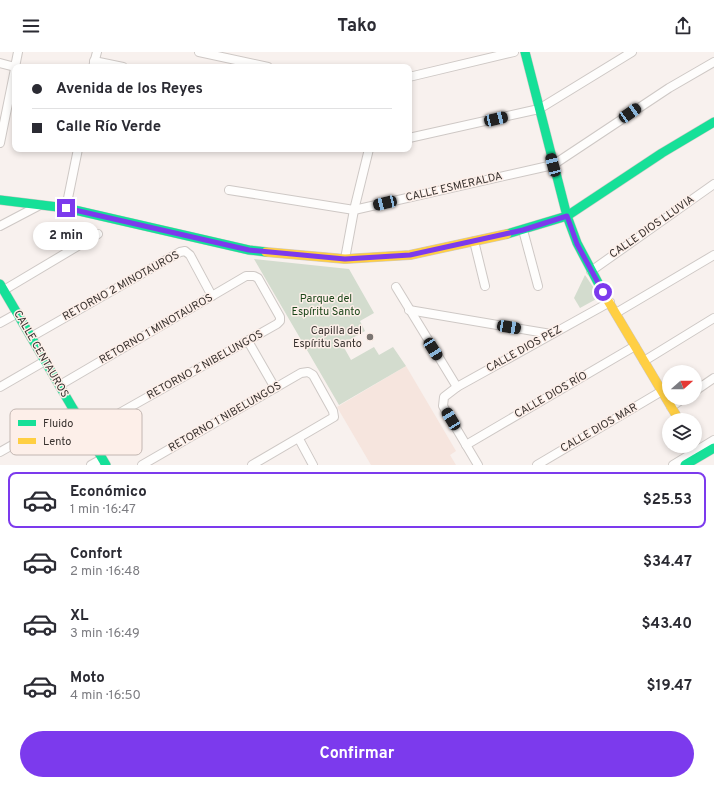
<!DOCTYPE html>
<html lang="es">
<head>
<meta charset="utf-8">
<style>
	body { margin:0; font-family:Overpass,sans-serif; background:#f2f2f3; color:#2b2b33; height:100vh; display:flex; flex-direction:column; font-size:15px; white-space:nowrap }
	* { box-sizing:border-box; margin:0 }
	p { font-size:13px; color:#7c7c81 }
	.icon { flex:none; width:22px; height:22px; fill:none; stroke:currentColor; stroke-width:2; stroke-linecap:round; stroke-linejoin:round }
	.map { position:relative; height:413px; overflow:hidden }
	.panel { display:flex; flex-direction:column; background:#fff; flex:1 }
	.panel>* { flex:none }
	.banner { position:absolute; left:12px; top:12px; width:400px; height:88px; border-radius:8px; box-shadow:0 2px 6px #0003; display:grid; align-content:center; height:88px; padding:0 20px; background:#fff }
	.needle { width:26px; rotate:69deg }
	.buttons { position:absolute; left:662px; top:313px; display:grid; gap:8px }
	.buttons a { display:grid; place-items:center; width:40px; height:40px; border-radius:50%; background:#fff; box-shadow:0 2px 6px #0003; font-size:20px }
	.end { position:absolute; width:18px; height:18px; margin:-9px; border:5px solid #7c3aed; background:#fff; box-shadow:0 0 0 2px #fff }
	.from { border-radius:50% }
	.bubble { position:absolute; height:28px; border-radius:14px; background:#fff; box-shadow:0 2px 6px #0003; font-size:13px; font-weight:700; line-height:28px; text-align:center }
	.car { position:absolute; width:12px; height:24px; margin:-12px -6px; border-radius:5px; box-shadow:0 0 3px 1px #0007; background:linear-gradient(#222 24%,#8ab4d8 0 40%,#222 0 76%,#8ab4d8 0 86%,#222 0) }
	.banner b { display:flex; align-items:center; gap:14px; height:38px; font-size:15px }
	.banner b+b { border-top:1px solid #e1e1e2 }
	.banner i { width:10px; height:10px; background:#2b2b33 }
	ul { padding:7px 0 0; list-style:none }
	li { display:flex; align-items:center; gap:12px; height:56px; margin:0 8px 6px; padding:0 12px; border:2px solid transparent; border-radius:8px }
	li div { flex:1 }
	li b { display:block; font-size:15px }
	li em { font-style:normal; font-weight:700 }
	li.on { border-color:#7c3aed }
	li>.icon { width:36px; height:36px; stroke-width:1.5 }
	.button { display:flex; gap:8px; margin-top:auto; padding:8px 20px }
	.button a { flex:1; height:46px; border-radius:24px; background:#7c3aed; color:#fff; font-size:16px; font-weight:700; line-height:46px; text-align:center }
	header { display:flex; justify-content:space-between; align-items:center; height:52px; padding:0 20px; background:#fff; font-size:18px; font-weight:700 }
	.map>svg:first-child { display:block }
	.built { fill:#f6e5de }
	.green { fill:#d3dcce }
	.lines { fill:none; stroke-linecap:round; stroke-linejoin:round }
	.street-casing { stroke:#cec8c5; stroke-width:10 }
	.fast-casing { stroke:#cec8c5; stroke-width:10 }
	.slow-casing { stroke:#cec8c5; stroke-width:10 }
	.street { stroke:#fefdfc; stroke-width:8 }
	.fast { stroke:#16e098; stroke-width:9 }
	.slow { stroke:#ffcf43; stroke-width:9 }
	.route { stroke:#7c3aed; stroke-width:5 }
	.poi-dot { fill:#7b7572; stroke:#fdefe9; stroke-width:1.5 }
	.labels { text-anchor:middle; dominant-baseline:central; stroke-width:3; stroke-linejoin:round; paint-order:stroke }
	.street-label { font-size:11px; fill:#38322f; stroke:#fdefe9 }
	.park-label { font-size:11px; fill:#1c471a; stroke:#fdefe9 }
	.poi-label { font-size:11px; fill:#38322f; stroke:#fdefe9; text-anchor:end }
	.key { fill:#fdefe9; stroke:#c2b6b1; stroke-width:1 }
	.key-label { font-size:11px; fill:#38322f }
</style>
</head>
<body>
<header><svg class="icon" aria-label="menu" viewBox="0 0 24 24"><path d="M4 6h16M4 12h16M4 18h16"/></svg>Tako<svg class="icon" aria-label="share" viewBox="0 0 24 24"><path d="M12 15V3M7 8l5-5 5 5M5 13v7h14v-7"/></svg></header>
<div class="map">
<svg width="714" height="413" viewBox="0 0 714 413">
	<rect width="100%" height="100%" fill="#f8f1ee"/>
	<path class="built" d="M406 314 456 399 450 403 456 413H371L337 355Z"/>
	<g class="green">
		<path d="M254 207 349 217 374 261 360 269 365 279 342 292 351 308 374 295 379 303 393 295 406 314 339 353Z"/>
		<path d="M585 223 600 245 580 256 574 246Z"/>
	</g>
	<g class="lines">
		<defs>
			<g id="street">
				<path d="M199 0 268 15"/>
				<path d="M94 9 123 15"/>
				<path d="M0 11 15 15"/>
				<path d="M15 15 18 0"/>
				<path d="M93 15 97 0"/>
				<path d="M409 25 514 0"/>
				<path d="M409 86 539 57 632 0"/>
				<path d="M0 91 15 17"/>
				<path d="M229 138 354 158 553 113 669 36 714 10"/>
				<path d="M66 156 78 97"/>
				<path d="M0 174 40 153"/>
				<path d="M523 178 538 234"/>
				<path d="M474 189 485 234"/>
				<path d="M345 207 354 158 369 97"/>
				<path d="M591 219 714 132"/>
				<path d="M396 235 457 335"/>
				<path d="M4 238 98 182"/>
				<path d="M409 258 551 282"/>
				<path d="M616 261 714 203"/>
				<path d="M0 271 18 261"/>
				<path d="M31 285 180 200 185 199 190 203 212 244"/>
				<path d="M248 289 275 336"/>
				<path d="M644 309 714 266"/>
				<path d="M60 333 246 224H254L258 226 280 265V269L277 272 86 380"/>
				<path d="M0 335 45 309"/>
				<path d="M695 339 714 326"/>
				<path d="M671 355 684 346"/>
				<path d="M299 387 313 413"/>
				<path d="M466 393 635 294"/>
				<path d="M0 400 74 358"/>
				<path d="M91 413 102 407"/>
				<path d="M142 413 301 321 308 320 313 323 333 359 334 365 252 413"/>
				<path d="M478 413 443 354 444 345 457 335 610 250"/>
				<path d="M537 413 662 339"/>
				<path d="M673 413 714 388"/>
			</g>
			<g id="fast">
				<path d="M525 0 567 164 577 191 604 242"/>
				<path d="M0 148 66 156 249 198 266 200"/>
				<path d="M507 182 567 164 662 101 714 70"/>
				<path d="M0 232 106 413"/>
				<path d="M685 413 714 396"/>
			</g>
			<g id="slow">
				<path d="M266 200 345 207 410 203 507 182"/>
				<path d="M604 242 679 368"/>
			</g>
		</defs>
		<use href="#street" class="street-casing"/>
		<use href="#fast" class="fast-casing"/>
		<use href="#slow" class="slow-casing"/>
		<use href="#street" class="street"/>
		<use href="#fast" class="fast"/>
		<use href="#slow" class="slow"/>
	</g>
	<g class="lines">
		<path class="route" d="M66 156 249 198 345 207 410 203 523 178 567 164 577 192 603 240"/>
	</g>
	<circle class="poi-dot" cx="370" cy="285" r="4"/>
	<g class="labels">
		<g class="street-label">
			<text transform="translate(454 135) rotate(-13)">CALLE ESMERALDA</text>
			<text transform="translate(652 175) rotate(-35)">CALLE DIOS LLUVIA</text>
			<text transform="translate(121 234) rotate(-29)">RETORNO 2 MINOTAUROS</text>
			<text transform="translate(156 277) rotate(-30)">RETORNO 1 MINOTAUROS</text>
			<text transform="translate(524 297) rotate(-29)">CALLE DIOS PEZ</text>
			<text transform="translate(41 302) rotate(60)">CALLE CENTAUROS</text>
			<text transform="translate(205 313) rotate(-29)">RETORNO 2 NIBELUNGOS</text>
			<text transform="translate(551 343) rotate(-30)">CALLE DIOS RÍO</text>
			<text transform="translate(225 365) rotate(-30)">RETORNO 1 NIBELUNGOS</text>
			<text transform="translate(599 376) rotate(-30)">CALLE DIOS MAR</text>
		</g>
		<g class="park-label">
			<text x="326" y="247">Parque del<tspan x="326" dy="13">Espíritu Santo</tspan></text>
		</g>
		<g class="poi-label">
			<text x="362" y="279">Capilla del<tspan x="362" dy="13">Espíritu Santo</tspan></text>
		</g>
	</g>
	<rect x="10" y="357" width="132" height="46" rx="6" class="key"/>
	<rect x="18" y="368" width="18" height="6" fill="#16e098"/>
	<rect x="18" y="386" width="18" height="6" fill="#ffcf43"/>
	<g class="key-label">
		<text x="43" y="375">Fluido</text>
		<text x="43" y="393">Lento</text>
	</g>
</svg>
<div class="buttons">
<a><svg class="needle" viewBox="-14 -14 28 28"><path d="M0-13l5 13h-10z" fill="#e53935"/><path d="M0 13l5-13h-10z" fill="#7c7c81"/></svg></a>
<a><svg class="icon" aria-label="layers" viewBox="0 0 24 24"><path d="M12 4l9 5-9 5-9-5zM3 14l9 5 9-5"/></svg></a>
</div>
<i class="end from" style="left:603px;top:240px"></i>
<i class="end" style="left:66px;top:156px"></i>
<div class="bubble" style="left:33px;top:170px;width:66px">2 min</div>
<i class="car" style="left:630px;top:61px;rotate:56deg"></i>
<i class="car" style="left:496px;top:67px;rotate:77deg"></i>
<i class="car" style="left:553px;top:113px;rotate:345deg"></i>
<i class="car" style="left:385px;top:151px;rotate:257deg"></i>
<i class="car" style="left:509px;top:275px;rotate:99deg"></i>
<i class="car" style="left:433px;top:297px;rotate:148deg"></i>
<i class="car" style="left:451px;top:367px;rotate:329deg"></i>
<div class="banner">
<b><i class="from"></i>Avenida de los Reyes</b>
<b><i></i>Calle Río Verde</b>
</div>
</div>
<section class="panel">
<ul>
<li class="on"><svg class="icon" aria-label="car" viewBox="0 0 24 24"><path d="M5 17H2v-5l4-1 3-4h7l3 4 3 1v5h-3M9 17h6M6 11h13"/><circle cx="7" cy="17" r="2"/><circle cx="17" cy="17" r="2"/></svg><div><b>Económico</b><p>1 min · 16:47</p></div><em>$25.53</em></li>
<li><svg class="icon" aria-label="car" viewBox="0 0 24 24"><path d="M5 17H2v-5l4-1 3-4h7l3 4 3 1v5h-3M9 17h6M6 11h13"/><circle cx="7" cy="17" r="2"/><circle cx="17" cy="17" r="2"/></svg><div><b>Confort</b><p>2 min · 16:48</p></div><em>$34.47</em></li>
<li><svg class="icon" aria-label="car" viewBox="0 0 24 24"><path d="M5 17H2v-5l4-1 3-4h7l3 4 3 1v5h-3M9 17h6M6 11h13"/><circle cx="7" cy="17" r="2"/><circle cx="17" cy="17" r="2"/></svg><div><b>XL</b><p>3 min · 16:49</p></div><em>$43.40</em></li>
<li><svg class="icon" aria-label="car" viewBox="0 0 24 24"><path d="M5 17H2v-5l4-1 3-4h7l3 4 3 1v5h-3M9 17h6M6 11h13"/><circle cx="7" cy="17" r="2"/><circle cx="17" cy="17" r="2"/></svg><div><b>Moto</b><p>4 min · 16:50</p></div><em>$19.47</em></li>
</ul>
<div class="button"><a>Confirmar</a></div>
</section>
</body>
</html>
